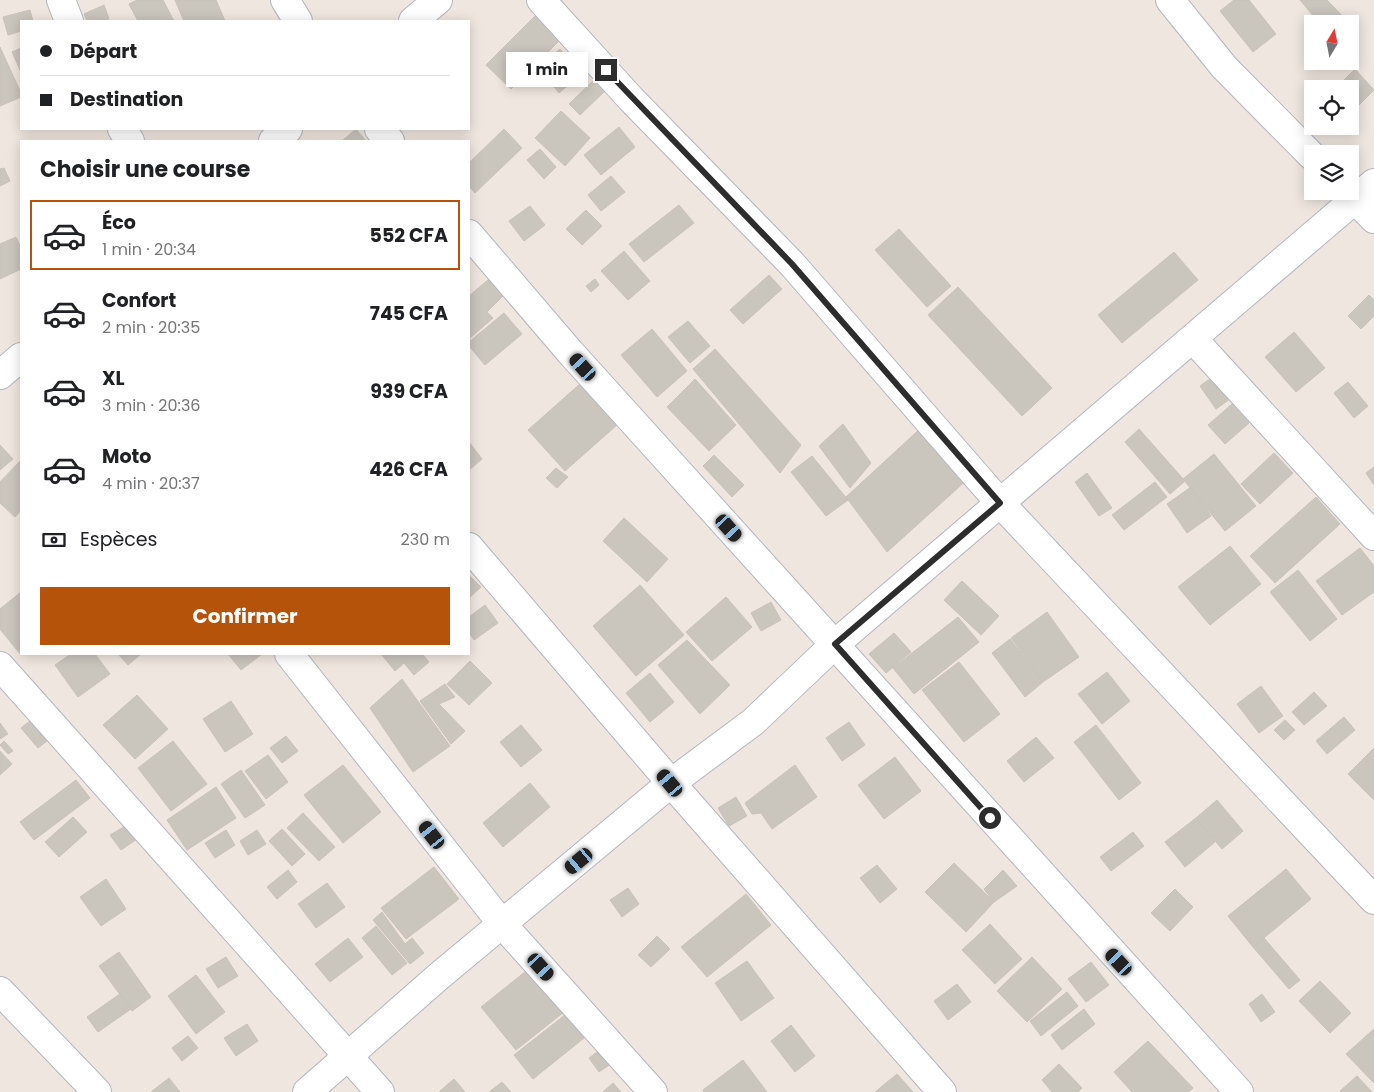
<!DOCTYPE html>
<html lang="fr">
<head>
<meta charset="utf-8">
<style>
	body { margin:0; font-family:Poppins,sans-serif; background:#f2f2f2; color:#202124; height:100vh; display:flex; flex-direction:column; font-size:19px; white-space:nowrap }
	* { box-sizing:border-box; margin:0 }
	p { font-size:16px; color:#757577 }
	.icon { flex:none; width:28px; height:28px; fill:none; stroke:currentColor; stroke-width:2; stroke-linecap:round; stroke-linejoin:round }
	.map { position:relative; flex:1; overflow:hidden }
	.sheet { position:absolute; left:20px; top:140px; width:450px; height:515px; display:flex; flex-direction:column; background:#fff; border-radius:0px; box-shadow:0 2px 12px #0003 }
	.sheet>* { flex:none }
	.guide { position:absolute; left:20px; top:20px; width:450px; height:110px; border-radius:0px; box-shadow:0 2px 12px #0003; display:grid; align-content:center; height:110px; padding:0 20px; background:#fff }
	.needle { width:32px; rotate:10deg }
	.controls { position:absolute; left:1304px; top:15px; display:grid; gap:10px }
	.controls a { display:grid; place-items:center; width:55px; height:55px; border-radius:0px; background:#fff; box-shadow:0 2px 12px #0003; font-size:25px }
	.end { position:absolute; width:22px; height:22px; margin:-11px; border:6px solid #2d2d2d; background:#fff; box-shadow:0 0 0 2px #fff }
	.from { border-radius:50% }
	.bubble { position:absolute; height:35px; border-radius:0px; background:#fff; box-shadow:0 2px 12px #0003; font-size:16px; font-weight:700; line-height:35px; text-align:center }
	.car { position:absolute; width:15px; height:30px; margin:-15px -8px; border-radius:6px; box-shadow:0 0 4px 1px #0007; background:linear-gradient(#222 24%,#8ab4d8 0 40%,#222 0 76%,#8ab4d8 0 86%,#222 0) }
	.guide b { display:flex; align-items:center; gap:18px; height:48px; font-size:19px }
	.guide b+b { border-top:1px solid #e0e0e0 }
	.guide i { width:12px; height:12px; background:#202124 }
	ul { padding:0; list-style:none }
	li { display:flex; align-items:center; gap:15px; height:70px; margin:0 10px 8px; padding:0 10px; border:2px solid transparent; border-radius:0px }
	li div { flex:1 }
	li b { display:block; font-size:19px }
	li em { font-style:normal; font-weight:700 }
	li.on { border-color:#b45309 }
	li>.icon { width:45px; height:45px; stroke-width:1.5 }
	h2 { padding:0 20px; font-size:22px; line-height:60px }
	.pay { display:flex; align-items:center; gap:12px; height:55px; padding:0 20px; font-size:19px }
	.pay p { margin-inline-start:auto }
	.primary-button { display:flex; gap:10px; margin-top:auto; padding:10px 20px }
	.primary-button a { flex:1; height:58px; border-radius:0px; background:#b45309; color:#fff; font-size:20px; font-weight:700; line-height:58px; text-align:center }
	.map>svg:first-child { display:block }
	.building { fill:#cac5bd; stroke:#cac2b8 }
	.lines { fill:none; stroke-linecap:round; stroke-linejoin:round }
	.minor-casing { stroke:#b3b6c0; stroke-width:30 }
	.minor { stroke:#fff; stroke-width:28 }
	.route { stroke:#2d2d2d; stroke-width:6 }
</style>
</head>
<body>
<div class="map">
<svg width="1374" height="1092" viewBox="0 0 1374 1092">
	<rect width="100%" height="100%" fill="#efe6df"/>
	<g class="building">
		<path d="M137 0H163L174 21H138L129 4Z"/>
		<path d="M175 0H216L225 21H184Z"/>
		<path d="M1234 0H1249L1276 34 1253 52 1220 11Z"/>
		<path d="M1300 0H1327L1350 24H1320Z"/>
		<path d="M104 5 109 19 87 21 84 14Z"/>
		<path d="M30 10 33 21H21V31L8 35 3 17Z"/>
		<path d="M538 13 563 37 511 89 486 65Z"/>
		<path d="M0 47 21 93V97L0 106Z"/>
		<path d="M21 48V72L12 52Z"/>
		<path d="M560 49 581 74 559 93 538 67Z"/>
		<path d="M1355 69 1374 90 1350 114V89H1335Z"/>
		<path d="M597 77 608 88 580 115 569 104Z"/>
		<path d="M561 111 590 138 565 166 535 138Z"/>
		<path d="M619 127 635 147 601 175 584 155Z"/>
		<path d="M356 129 366 141H342Z"/>
		<path d="M504 129 522 148 475 193 469 186V163Z"/>
		<path d="M540 149 556 167 544 179 527 160Z"/>
		<path d="M4 168 10 181 0 186V169Z"/>
		<path d="M611 176 625 192 601 211 588 195Z"/>
		<path d="M679 205 694 223 644 262 629 244Z"/>
		<path d="M530 206 545 225 524 241 509 221Z"/>
		<path d="M586 210 602 226 582 245 566 229Z"/>
		<path d="M899 229 951 286 927 307 875 250Z"/>
		<path d="M16 237 21 248V269L0 279V244Z"/>
		<path d="M624 251 650 281 628 300 601 271Z"/>
		<path d="M1174 252 1198 280 1122 343 1098 315Z"/>
		<path d="M769 275 782 289 743 324 730 310Z"/>
		<path d="M489 279 506 293 487 312 493 318 469 339V296Z"/>
		<path d="M595 279 599 285 591 292 586 286Z"/>
		<path d="M958 287 1052 388 1022 416 928 315Z"/>
		<path d="M1369 295 1374 300V316L1361 329 1348 316Z"/>
		<path d="M504 313 522 334 485 365 469 346V342Z"/>
		<path d="M688 321 710 346 690 363 668 337Z"/>
		<path d="M652 329 687 371 657 397 621 355Z"/>
		<path d="M1294 332 1325 368 1296 392 1265 357Z"/>
		<path d="M715 349 801 445 780 473 693 369Z"/>
		<path d="M1221 371 1237 394 1216 409 1200 386Z"/>
		<path d="M695 379 736 425 709 451 667 407Z"/>
		<path d="M1348 382 1368 406 1354 418 1334 393Z"/>
		<path d="M581 383 618 424 565 471 528 430Z"/>
		<path d="M1232 404 1249 423 1225 444 1208 425Z"/>
		<path d="M843 424 871 463 850 488 819 446Z"/>
		<path d="M922 427 969 478 887 552 846 497Z"/>
		<path d="M1139 429 1185 481 1170 494 1125 442Z"/>
		<path d="M469 442 482 459 469 470Z"/>
		<path d="M0 445 13 459 0 470Z"/>
		<path d="M1274 453 1293 473 1260 504 1241 484Z"/>
		<path d="M1214 454 1256 506 1225 531 1183 479Z"/>
		<path d="M714 455 744 485 732 497 703 466Z"/>
		<path d="M812 456 848 500 826 516 791 472Z"/>
		<path d="M21 460V510L15 517 0 503V482Z"/>
		<path d="M1374 467V485L1366 473Z"/>
		<path d="M556 468 568 477 557 488 546 478Z"/>
		<path d="M1087 473 1112 508 1099 516 1075 482Z"/>
		<path d="M1155 482 1167 497 1124 530 1112 515Z"/>
		<path d="M1191 487 1211 516 1187 533 1167 504Z"/>
		<path d="M1316 497 1340 524 1275 583 1250 556Z"/>
		<path d="M624 518 668 559 647 582 603 541Z"/>
		<path d="M1230 546 1261 584 1210 625 1178 587Z"/>
		<path d="M1360 548 1374 566V592L1342 615 1316 581Z"/>
		<path d="M1298 570 1337 619 1310 641 1270 592Z"/>
		<path d="M469 575 481 587 469 598Z"/>
		<path d="M962 581 999 616 981 635 944 600Z"/>
		<path d="M640 585 684 635 636 676 593 626Z"/>
		<path d="M21 592V654H23L21 655 0 629V609Z"/>
		<path d="M726 597 752 627 712 661 686 632Z"/>
		<path d="M771 602 781 620 761 631 751 613Z"/>
		<path d="M485 605 498 623 474 640 469 632V617Z"/>
		<path d="M1047 612 1079 657 1043 682 1011 638Z"/>
		<path d="M958 617 979 642 914 694 893 668Z"/>
		<path d="M894 633 911 652 886 673 869 654Z"/>
		<path d="M1010 639 1043 682 1025 697 992 653Z"/>
		<path d="M687 640 730 685 700 714 658 665Z"/>
		<path d="M71 654H95L110 674 78 697 55 665Z"/>
		<path d="M118 654H141L128 665Z"/>
		<path d="M228 654H262L241 670Z"/>
		<path d="M381 654H422L429 662 414 675 404 663 395 671Z"/>
		<path d="M470 661 492 683 469 705 447 684Z"/>
		<path d="M959 662 1000 714 964 742 922 690Z"/>
		<path d="M1107 672 1130 701 1102 724 1078 694Z"/>
		<path d="M650 673 674 702 650 722 626 693Z"/>
		<path d="M402 679 450 746 413 772 370 708Z"/>
		<path d="M445 684 455 697 439 704 465 731 451 744 420 701Z"/>
		<path d="M1261 686 1283 716 1259 733 1237 704Z"/>
		<path d="M1314 692 1327 706 1304 725 1292 712Z"/>
		<path d="M137 695 168 729 135 759 103 725Z"/>
		<path d="M231 701 253 734 225 752 203 719Z"/>
		<path d="M35 717 52 737 38 748 21 728Z"/>
		<path d="M1344 717 1355 730 1327 754 1316 741Z"/>
		<path d="M1285 720 1295 730 1284 740 1274 730Z"/>
		<path d="M849 722 865 745 842 761 826 738Z"/>
		<path d="M0 723 8 734 0 739Z"/>
		<path d="M521 725 542 750 521 767 500 742Z"/>
		<path d="M1096 725 1141 783 1119 800 1074 742Z"/>
		<path d="M286 736 298 751 282 763 270 748Z"/>
		<path d="M1036 737 1054 758 1024 782 1007 761Z"/>
		<path d="M4 741 13 751 8 754 0 745Z"/>
		<path d="M173 741 207 784 171 811 138 768Z"/>
		<path d="M1374 748V800L1348 774Z"/>
		<path d="M0 751 12 764 0 775Z"/>
		<path d="M268 755 288 782 266 799 245 771Z"/>
		<path d="M895 757 921 791 884 819 858 785Z"/>
		<path d="M343 765 381 812 343 843 304 795Z"/>
		<path d="M795 765 817 797 772 829 761 813 752 814 745 803Z"/>
		<path d="M241 770 265 805 245 818 221 784Z"/>
		<path d="M76 780 90 798 34 840 20 822Z"/>
		<path d="M530 783 550 807 503 847 483 823Z"/>
		<path d="M216 787 236 818 187 850 167 820Z"/>
		<path d="M736 797 747 816 729 826 718 808Z"/>
		<path d="M1217 800 1243 831 1222 849 1196 818Z"/>
		<path d="M303 813 335 847 319 861 287 828Z"/>
		<path d="M73 817 87 832 59 857 45 842Z"/>
		<path d="M1196 818 1215 842 1185 867 1165 842Z"/>
		<path d="M127 825 137 839 121 850 110 835Z"/>
		<path d="M282 829 305 854 292 866 269 841Z"/>
		<path d="M226 830 235 845 215 858 205 843Z"/>
		<path d="M257 830 266 844 248 855 240 841Z"/>
		<path d="M1133 832 1144 846 1111 871 1100 857Z"/>
		<path d="M954 863 994 902 966 932 925 892Z"/>
		<path d="M877 865 897 889 880 903 860 878Z"/>
		<path d="M434 867 459 899 406 939 381 908Z"/>
		<path d="M1286 869 1311 899 1253 947 1228 916Z"/>
		<path d="M288 870 297 882 277 899 267 887Z"/>
		<path d="M1003 870 1017 886 994 902 984 889Z"/>
		<path d="M106 879 126 909 101 926 80 897Z"/>
		<path d="M327 883 345 907 316 928 298 904Z"/>
		<path d="M628 888 639 904 622 917 610 900Z"/>
		<path d="M1175 889 1193 907 1170 931 1151 913Z"/>
		<path d="M746 894 771 925 707 977 681 947Z"/>
		<path d="M382 912 405 944 412 938 424 953 410 964 373 920Z"/>
		<path d="M990 924 1022 959 995 984 962 950Z"/>
		<path d="M376 926 407 963 392 975 362 938Z"/>
		<path d="M657 936 670 949 651 967 638 955Z"/>
		<path d="M348 938 363 957 330 982 315 964Z"/>
		<path d="M1264 938 1300 980 1289 989 1253 947Z"/>
		<path d="M119 952 151 997 132 1011 99 966Z"/>
		<path d="M226 957 238 976 218 988 206 969Z"/>
		<path d="M1032 957 1062 989 1027 1022 997 991Z"/>
		<path d="M747 961 774 998 741 1021 715 983Z"/>
		<path d="M1091 962 1109 985 1086 1002 1068 979Z"/>
		<path d="M530 968 564 1012 516 1050 481 1007Z"/>
		<path d="M196 975 225 1012 196 1034 168 996Z"/>
		<path d="M1320 981 1351 1013 1330 1033 1299 1001Z"/>
		<path d="M957 984 971 1002 948 1020 934 1001Z"/>
		<path d="M1067 992 1078 1006 1041 1036 1030 1021Z"/>
		<path d="M120 994 131 1009 98 1032 87 1017Z"/>
		<path d="M1262 994 1275 1012 1261 1022 1249 1004Z"/>
		<path d="M1084 1009 1095 1024 1062 1050 1051 1035Z"/>
		<path d="M570 1011 589 1034 533 1079 514 1055Z"/>
		<path d="M247 1024 258 1041 236 1056 224 1038Z"/>
		<path d="M791 1025 815 1056 795 1072 771 1041Z"/>
		<path d="M1374 1029V1083L1346 1054Z"/>
		<path d="M188 1036 198 1048 182 1061 172 1048Z"/>
		<path d="M1148 1041 1193 1088 1189 1092H1132L1114 1072Z"/>
		<path d="M604 1047 615 1061 599 1072 589 1058Z"/>
		<path d="M743 1060 767 1092H704L703 1090Z"/>
		<path d="M1059 1064 1082 1088 1078 1092H1052L1042 1080Z"/>
		<path d="M897 1074 913 1092H875Z"/>
		<path d="M1357 1076 1372 1092H1341L1340 1091Z"/>
		<path d="M169 1078 180 1092H151Z"/>
		<path d="M454 1079 465 1092H439Z"/>
		<path d="M502 1082 511 1092H489Z"/>
		<path d="M613 1083 621 1092H603Z"/>
	</g>
	<g class="lines">
		<defs>
			<g id="minor">
				<path d="M61 0 69 21"/>
				<path d="M285 0 298 21"/>
				<path d="M541 0 631 99 792 264 1000 503 1374 900"/>
				<path d="M1170 0 1224 67 1312 156"/>
				<path d="M413 21 438 0"/>
				<path d="M122 129 130 141"/>
				<path d="M379 129 390 141"/>
				<path d="M273 141 288 129"/>
				<path d="M1347 191 1374 219"/>
				<path d="M469 234 570 352 1239 1092"/>
				<path d="M1193 339 1374 536"/>
				<path d="M0 375 21 357"/>
				<path d="M469 547 671 783 942 1092"/>
				<path d="M289 654 503 925 653 1092"/>
				<path d="M0 666 380 1092"/>
				<path d="M0 991 97 1092"/>
				<path d="M307 1092 438 977 671 783 753 722 835 644 1374 183"/>
			</g>
		</defs>
		<use href="#minor" class="minor-casing"/>
		<use href="#minor" class="minor"/>
	</g>
	<g class="lines">
		<path class="route" d="M606 70 792 264 1000 503 835 644 990 818"/>
	</g>
</svg>
<div class="controls">
<a><svg class="needle" viewBox="-14 -14 28 28"><path d="M0-13l5 13h-10z" fill="#e53935"/><path d="M0 13l5-13h-10z" fill="#757577"/></svg></a>
<a><svg class="icon" aria-label="locate" viewBox="0 0 24 24"><circle cx="12" cy="12" r="6"/><path d="M12 2v4M12 18v4M2 12h4M18 12h4"/></svg></a>
<a><svg class="icon" aria-label="layers" viewBox="0 0 24 24"><path d="M12 4l9 5-9 5-9-5zM3 14l9 5 9-5"/></svg></a>
</div>
<i class="end from" style="left:990px;top:818px"></i>
<i class="end" style="left:606px;top:70px"></i>
<div class="bubble" style="left:506px;top:52px;width:82px">1 min</div>
<i class="car" style="left:583px;top:367px;rotate:318deg"></i>
<i class="car" style="left:729px;top:528px;rotate:138deg"></i>
<i class="car" style="left:670px;top:783px;rotate:320deg"></i>
<i class="car" style="left:432px;top:835px;rotate:322deg"></i>
<i class="car" style="left:579px;top:861px;rotate:230deg"></i>
<i class="car" style="left:1119px;top:962px;rotate:317deg"></i>
<i class="car" style="left:541px;top:967px;rotate:138deg"></i>
<div class="guide">
<b><i class="from"></i>Départ</b>
<b><i></i>Destination</b>
</div>
<section class="sheet">
<h2>Choisir une course</h2>
<ul>
<li class="on"><svg class="icon" aria-label="car" viewBox="0 0 24 24"><path d="M5 17H2v-5l4-1 3-4h7l3 4 3 1v5h-3M9 17h6M6 11h13"/><circle cx="7" cy="17" r="2"/><circle cx="17" cy="17" r="2"/></svg><div><b>Éco</b><p>1 min · 20:34</p></div><em>552 CFA</em></li>
<li><svg class="icon" aria-label="car" viewBox="0 0 24 24"><path d="M5 17H2v-5l4-1 3-4h7l3 4 3 1v5h-3M9 17h6M6 11h13"/><circle cx="7" cy="17" r="2"/><circle cx="17" cy="17" r="2"/></svg><div><b>Confort</b><p>2 min · 20:35</p></div><em>745 CFA</em></li>
<li><svg class="icon" aria-label="car" viewBox="0 0 24 24"><path d="M5 17H2v-5l4-1 3-4h7l3 4 3 1v5h-3M9 17h6M6 11h13"/><circle cx="7" cy="17" r="2"/><circle cx="17" cy="17" r="2"/></svg><div><b>XL</b><p>3 min · 20:36</p></div><em>939 CFA</em></li>
<li><svg class="icon" aria-label="car" viewBox="0 0 24 24"><path d="M5 17H2v-5l4-1 3-4h7l3 4 3 1v5h-3M9 17h6M6 11h13"/><circle cx="7" cy="17" r="2"/><circle cx="17" cy="17" r="2"/></svg><div><b>Moto</b><p>4 min · 20:37</p></div><em>426 CFA</em></li>
</ul>
<div class="pay"><svg class="icon" aria-label="cash" viewBox="0 0 24 24"><path d="M3 7h18v10H3z"/><circle cx="12" cy="12" r="2"/></svg>Espèces<p>230 m</p></div>
<div class="primary-button"><a>Confirmer</a></div>
</section>
</div>
</body>
</html>
